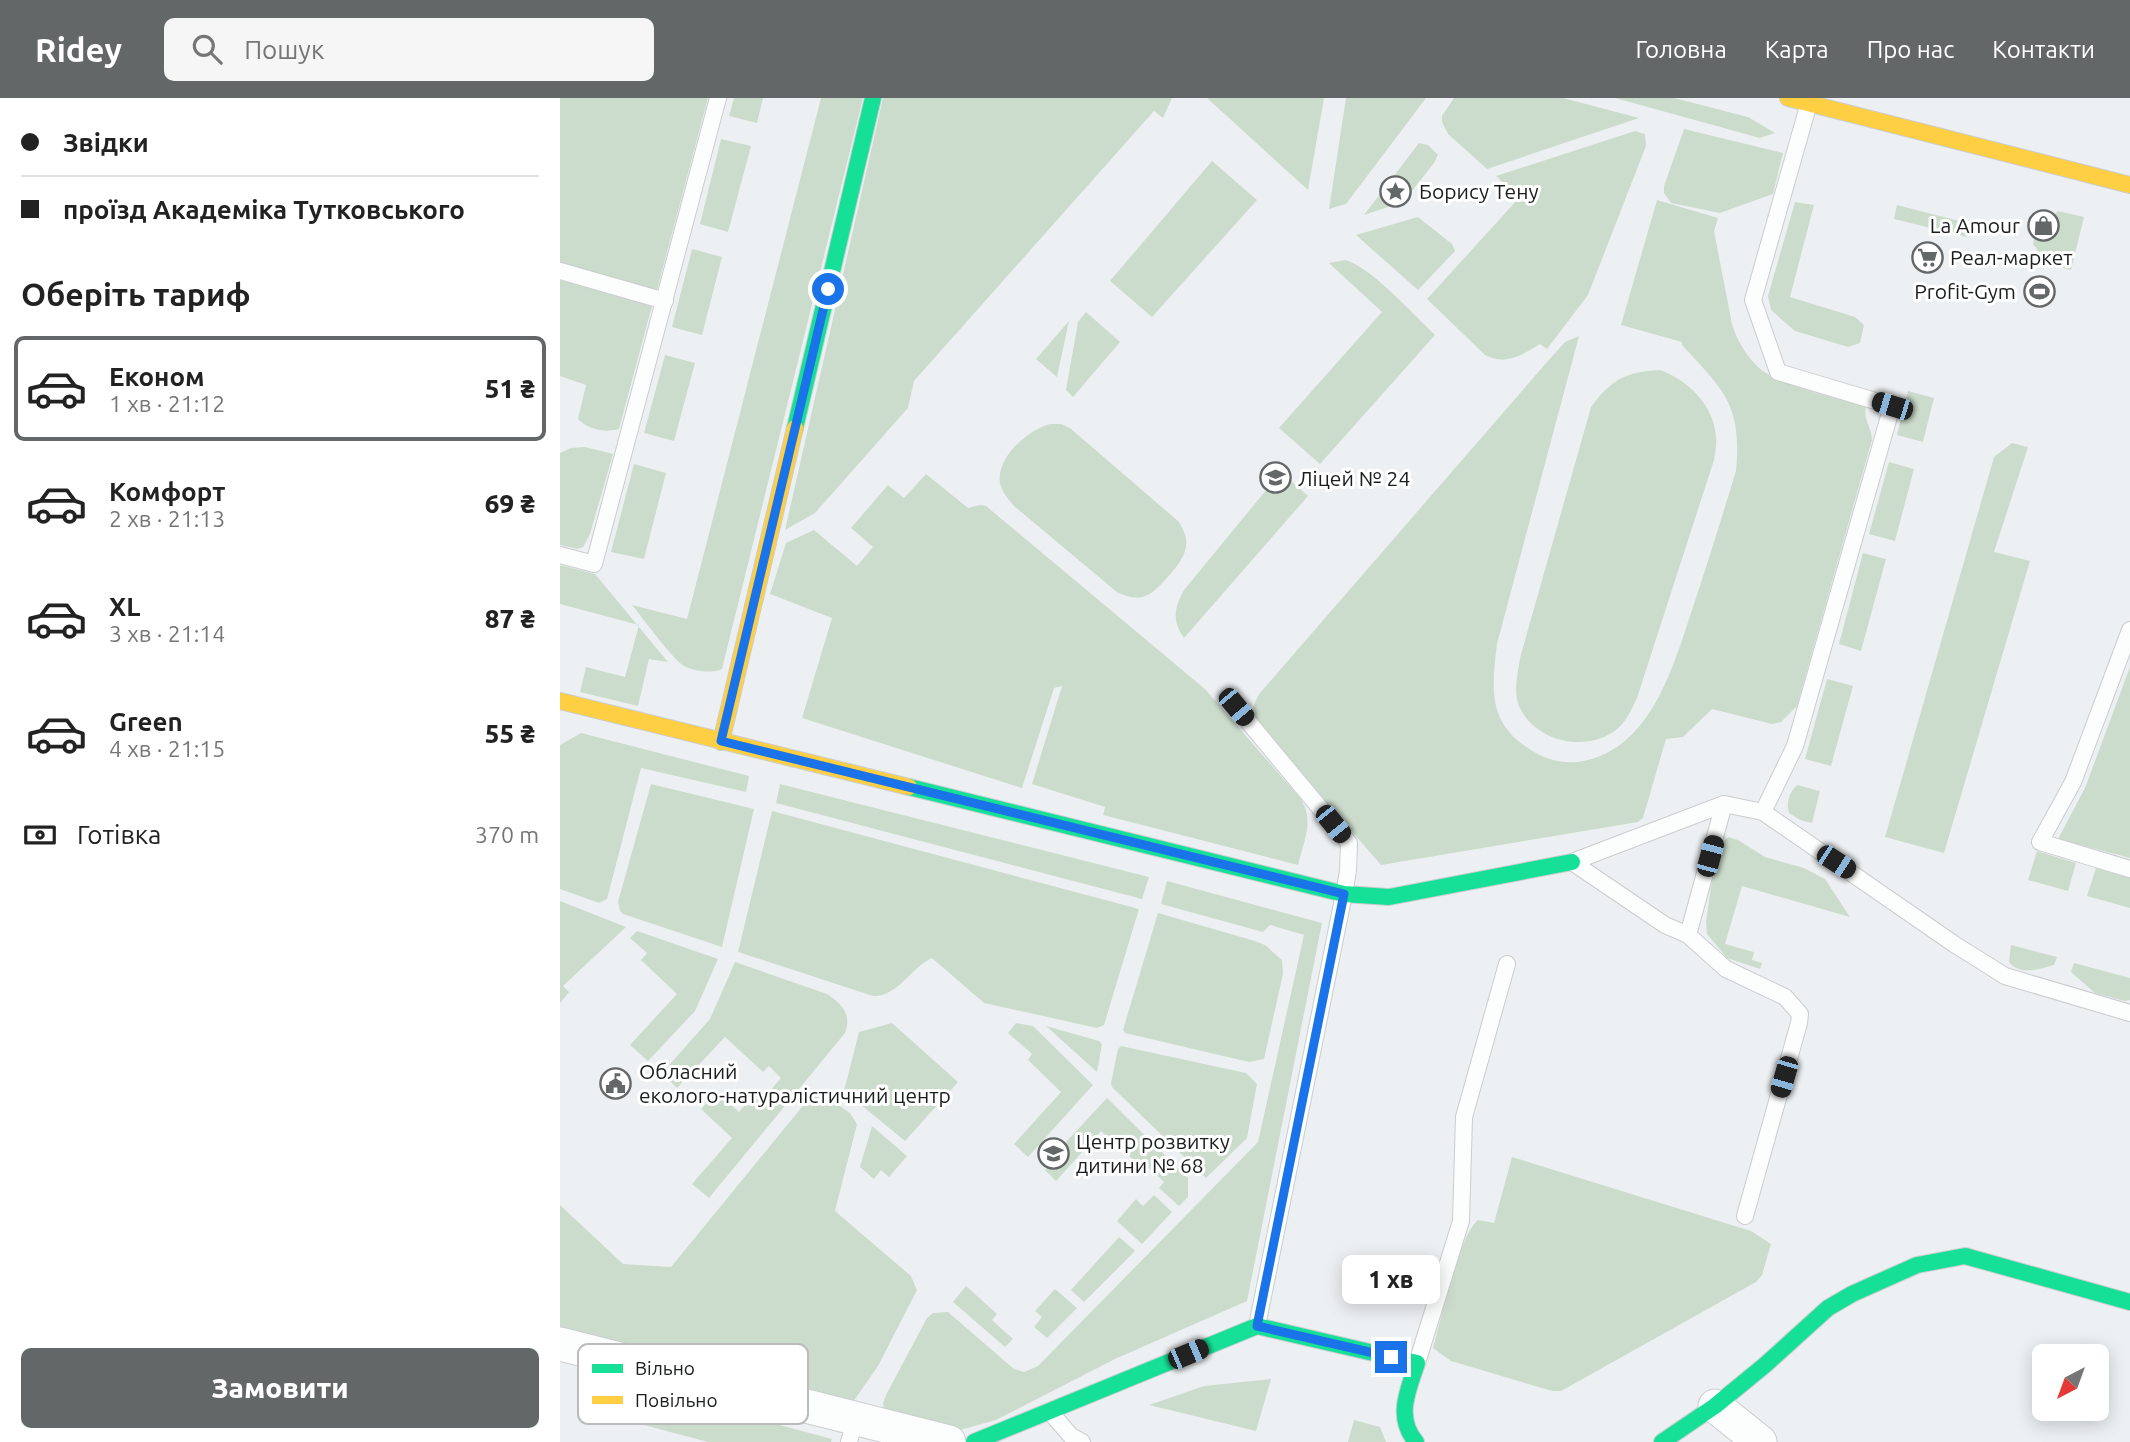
<!DOCTYPE html>
<html lang="uk">
<head>
<meta charset="utf-8">
<style>
	body { margin:0; font-family:Ubuntu,sans-serif; background:#f6f6f6; color:#222; height:100vh; display:flex; flex-direction:column; font-size:26px; white-space:nowrap }
	* { box-sizing:border-box; margin:0 }
	p { font-size:23px; color:#767676 }
	.icon { flex:none; width:38px; height:38px; fill:none; stroke:currentColor; stroke-width:2; stroke-linecap:round; stroke-linejoin:round }
	.map { position:relative; flex:1; overflow:hidden }
	.sheet { display:flex; flex-direction:column; background:#fff; width:560px }
	.sheet>* { flex:none }
	.guide { display:grid; align-content:center; height:154px; padding:0 21px; background:#fff }
	.needle { width:46px; rotate:221deg }
	.tools { position:absolute; left:1472px; top:1246px; display:grid; gap:14px }
	.tools a { display:grid; place-items:center; width:77px; height:77px; border-radius:10px; background:#fff; box-shadow:0 4px 18px #0003; font-size:35px }
	.end { position:absolute; width:32px; height:32px; margin:-16px; border:9px solid #1a73e8; background:#fff; box-shadow:0 0 0 4px #fff }
	.from { border-radius:50% }
	.bubble { position:absolute; height:49px; border-radius:10px; background:#fff; box-shadow:0 4px 18px #0003; font-size:23px; font-weight:800; line-height:49px; text-align:center }
	.car { position:absolute; width:21px; height:42px; margin:-21px -10px; border-radius:9px; box-shadow:0 0 5px 2px #0007; background:linear-gradient(#222 24%,#8ab4d8 0 40%,#222 0 76%,#8ab4d8 0 86%,#222 0) }
	.guide b { display:flex; align-items:center; gap:24px; height:66px; font-size:26px }
	.guide b+b { border-top:2px solid #e0e0e0 }
	.guide i { width:18px; height:18px; background:#222 }
	ul { padding:0; list-style:none }
	li { display:flex; align-items:center; gap:21px; height:105px; margin:0 14px 10px; padding:0 7px; border:4px solid transparent; border-radius:10px }
	li div { flex:1 }
	li b { display:block; font-size:26px }
	li em { font-style:normal; font-weight:800 }
	li.selected { border-color:#646768 }
	li>.icon { width:63px; height:63px; stroke-width:1.5 }
	h2 { padding:0 21px; font-size:32px; line-height:84px }
	.pay { display:flex; align-items:center; gap:18px; height:77px; padding:0 21px; font-size:26px }
	.pay p { margin-inline-start:auto }
	.action { display:flex; gap:14px; margin-top:auto; padding:14px 21px }
	.action a { flex:1; height:80px; border-radius:10px; background:#646768; color:#fff; font-size:28px; font-weight:800; line-height:80px; text-align:center }
	header { display:flex; align-items:center; gap:42px; box-sizing:border-box; height:98px; padding:0 35px; background:#646768; color:#fff }
	header strong { font-size:33px }
	nav { display:flex; gap:38px; margin-inline-start:auto; font-size:24px }
	.search { width:490px; height:63px; background:#f6f6f6; display:flex; align-items:center; gap:18px; box-sizing:border-box; padding:0 24px; border-radius:10px; color:#767676; font-size:26px }
	main { display:flex; flex:1; min-height:0 }
	.map>svg:first-child { display:block }
	.green { fill:#ccdccc }
	.lines { fill:none; stroke-linecap:round; stroke-linejoin:round }
	.lane-casing { stroke:#cacdcf; stroke-width:18 }
	.street-casing { stroke:#cacdcf; stroke-width:35 }
	.fast-casing { stroke:#cacdcf; stroke-width:18 }
	.slow-casing { stroke:#cacdcf; stroke-width:18 }
	.lane { stroke:#fcfdfd; stroke-width:16 }
	.street { stroke:#fcfdfd; stroke-width:33 }
	.fast { stroke:#16e098; stroke-width:16 }
	.slow { stroke:#ffcf43; stroke-width:16 }
	.route { stroke:#1a73e8; stroke-width:9 }
	.labels { text-anchor:middle; dominant-baseline:central; stroke-width:6; stroke-linejoin:round; paint-order:stroke }
	.poi-label { font-size:21px; fill:#1b1d1e; stroke:#fff; text-anchor:start }
	.key { fill:#fff; stroke:#bbbbbc; stroke-width:2 }
	.key-label { font-size:19px; fill:#1b1d1e }
</style>
</head>
<body>
<header>
<strong>Ridey</strong>
<div class="search"><svg class="icon" aria-label="search" viewBox="0 0 24 24"><circle cx="10" cy="10" r="6"/><path d="M15 15l6 6"/></svg>Пошук</div>
<nav><a>Головна</a><a>Карта</a><a>Про нас</a><a>Контакти</a></nav>
</header>
<main>
<section class="sheet">
<div class="guide">
<b><i class="from"></i>Звідки</b>
<b><i></i>проїзд Академіка Тутковського</b>
</div>
<h2>Оберіть тариф</h2>
<ul>
<li class="selected"><svg class="icon" aria-label="car" viewBox="0 0 24 24"><path d="M5 17H2v-5l4-1 3-4h7l3 4 3 1v5h-3M9 17h6M6 11h13"/><circle cx="7" cy="17" r="2"/><circle cx="17" cy="17" r="2"/></svg><div><b>Економ</b><p>1 хв · 21:12</p></div><em>51 ₴</em></li>
<li><svg class="icon" aria-label="car" viewBox="0 0 24 24"><path d="M5 17H2v-5l4-1 3-4h7l3 4 3 1v5h-3M9 17h6M6 11h13"/><circle cx="7" cy="17" r="2"/><circle cx="17" cy="17" r="2"/></svg><div><b>Комфорт</b><p>2 хв · 21:13</p></div><em>69 ₴</em></li>
<li><svg class="icon" aria-label="car" viewBox="0 0 24 24"><path d="M5 17H2v-5l4-1 3-4h7l3 4 3 1v5h-3M9 17h6M6 11h13"/><circle cx="7" cy="17" r="2"/><circle cx="17" cy="17" r="2"/></svg><div><b>XL</b><p>3 хв · 21:14</p></div><em>87 ₴</em></li>
<li><svg class="icon" aria-label="car" viewBox="0 0 24 24"><path d="M5 17H2v-5l4-1 3-4h7l3 4 3 1v5h-3M9 17h6M6 11h13"/><circle cx="7" cy="17" r="2"/><circle cx="17" cy="17" r="2"/></svg><div><b>Green</b><p>4 хв · 21:15</p></div><em>55 ₴</em></li>
</ul>
<div class="pay"><svg class="icon" aria-label="cash" viewBox="0 0 24 24"><path d="M3 7h18v10H3z"/><circle cx="12" cy="12" r="2"/></svg>Готівка<p>370 m</p></div>
<div class="action"><a>Замовити</a></div>
</section>
<div class="map">
<svg width="1570" height="1344" viewBox="0 0 1570 1344">
	<rect width="100%" height="100%" fill="#edf0f2"/>
	<g class="green">
		<path d="M0 0H148L97 192 0 165Z"/>
		<path d="M174 0H203L197 25 169 18Z"/>
		<path d="M261 0H303L162 571C153 576 133 573 124 568 114 563 82 519 72 507L127 521Z"/>
		<path d="M323 0H612L603 20 594 13 354 283 348 310 255 415 225 432Z"/>
		<path d="M647 0H764L748 92Z"/>
		<path d="M786 0H866L786 106 769 111Z"/>
		<path d="M894 0H1003L1079 20 927 71 888 36 882 24V18Z"/>
		<path d="M1055 0H1114L1188 19 1215 35 1200 40Z"/>
		<path d="M1124 31 1223 55 1213 96 1160 115 1111 105 1104 95V88Z"/>
		<path d="M1075 33 1085 36 1086 48 1028 197 987 251 980 246C962 257 945 268 925 257L867 201 959 100 936 78Z"/>
		<path d="M161 41 191 48 168 134 140 126Z"/>
		<path d="M859 45 868 47 878 57 874 65 843 104 804 117Z"/>
		<path d="M652 63 697 102 592 219 550 183Z"/>
		<path d="M1097 102 1158 120 1154 133 1172 226C1177 243 1190 265 1206 275 1231 290 1278 301 1306 308 1303 324 1312 328 1312 342L1237 608 1221 624 1212 626 1152 611 1123 639 1106 641 1083 720 1078 724 821 767 695 622C691 612 694 604 700 595L987 264 1005 244 1019 238 937 546C932 589 927 623 968 650 986 662 1006 668 1028 662 1096 645 1116 558 1136 500 1150 458 1163 415 1176 373 1182 306 1164 293 1122 247V244L1061 227Z"/>
		<path d="M1235 104 1254 107 1230 199 1295 219 1304 227 1300 245 1288 249 1235 233 1211 212 1208 198Z"/>
		<path d="M1337 107 1411 126 1407 139 1334 121Z"/>
		<path d="M1498 113 1524 119 1511 172 1475 162 1477 150 1473 147 1475 134 1488 137 1492 119Z"/>
		<path d="M858 119 892 146 895 153 858 192 796 137Z"/>
		<path d="M132 151 162 159 142 237 112 229Z"/>
		<path d="M785 162C809 167 855 218 875 237L760 366 719 330 822 214 769 165Z"/>
		<path d="M0 182 92 208 59 331C45 335 29 332 18 321L26 287 0 278Z"/>
		<path d="M526 214 560 244 513 299 506 292 518 224Z"/>
		<path d="M509 223 497 279 476 261Z"/>
		<path d="M105 257 135 265 114 343 84 335Z"/>
		<path d="M1100 272C1128 282 1154 307 1156 339 1157 346 1155 354 1154 362L1077 600C1072 611 1066 624 1056 632 1026 655 975 644 959 608 953 594 958 575 960 560L1031 309C1052 281 1065 274 1100 272Z"/>
		<path d="M1348 293 1374 300 1363 344 1337 337Z"/>
		<path d="M490 326H501L510 330 618 423C635 447 623 462 606 481 600 487 594 495 585 498 576 502 567 498 558 495L454 408C448 401 442 394 440 385 436 359 468 332 490 326Z"/>
		<path d="M1452 345 1468 349 1434 454 1470 463 1384 755 1325 739 1434 359Z"/>
		<path d="M25 349 53 356 30 436 23 449 17 451 0 447V355L11 350Z"/>
		<path d="M1329 364 1354 371 1335 443 1309 436Z"/>
		<path d="M74 366 106 375 84 461 51 454Z"/>
		<path d="M721 374 748 398 624 540C612 523 614 510 624 492Z"/>
		<path d="M366 376 408 410 420 407 426 408 645 591 740 700C755 722 744 742 738 767L543 717 545 709 472 686 502 588 494 590 462 690 242 620 272 520 210 496 226 445 254 432 297 468 313 449 291 430 328 387 344 400Z"/>
		<path d="M1303 455 1326 461 1301 553 1279 546Z"/>
		<path d="M0 467 35 476 108 564 89 561 78 608 20 594 26 569 65 579 79 527 0 506Z"/>
		<path d="M1570 569V760L1498 741 1525 690Z"/>
		<path d="M1267 581 1293 588 1271 668 1245 661Z"/>
		<path d="M21 635 189 678 186 694 81 670 47 801 39 805 0 791V647Z"/>
		<path d="M91 686 194 711 162 849 63 816 60 813 58 804Z"/>
		<path d="M220 686 589 779 582 801 216 705Z"/>
		<path d="M1237 687 1260 693 1252 725 1240 722 1229 715C1226 704 1229 695 1237 687Z"/>
		<path d="M212 713 579 811 544 927 537 930 424 905 372 860C351 869 338 899 313 898L178 854Z"/>
		<path d="M1169 739 1178 742 1205 759 1244 770 1265 781 1290 819 1182 788 1165 846 1194 854 1192 862 1202 865 1200 871 1167 860 1147 836 1146 824 1151 789 1162 744Z"/>
		<path d="M1477 753 1516 765 1508 793 1468 782Z"/>
		<path d="M1536 770 1570 780V810L1527 798Z"/>
		<path d="M607 783 762 825 687 1203 555 1261 436 1322 400 1332 324 1311 323 1305 327 1295 367 1220 373 1215 388 1214 454 1271 464 1274 478 1268 698 1044 744 837 710 827 703 834 601 806Z"/>
		<path d="M0 803 66 829 3 888 9 894 0 905Z"/>
		<path d="M598 815 695 843 705 847 722 862 723 876 704 961 689 964 565 935 563 932Z"/>
		<path d="M77 833 158 861 135 913 88 963 70 947 117 896 81 862 87 855 70 840Z"/>
		<path d="M1451 847 1497 859 1494 867C1478 871 1461 878 1449 864Z"/>
		<path d="M175 864 267 896C282 906 292 916 285 935L149 1100 132 1086 172 1040 141 1011 157 994 179 1014 196 994 204 1000 221 980 209 968 203 974 165 939 117 990 102 975 150 921Z"/>
		<path d="M1514 865 1570 880V902L1565 903 1535 895 1511 874Z"/>
		<path d="M332 925 398 984 345 1043 284 993 299 934Z"/>
		<path d="M456 925 473 928 533 987 468 1059 454 1046 501 994 468 962 472 956 448 935Z"/>
		<path d="M486 928 539 943 542 946 537 974Z"/>
		<path d="M561 948 686 975 697 986 687 1040 646 1080 552 989 551 985 558 951Z"/>
		<path d="M255 993 260 994 290 1015 297 1026 275 1113 351 1178 357 1192 318 1268 293 1304 0 1233V1107L63 1166 111 1169Z"/>
		<path d="M547 1000 628 1080V1099L619 1108 599 1090 604 1084 580 1062 577 1065 541 1033 496 1083 485 1072 495 1060 493 1058Z"/>
		<path d="M312 1028 347 1058 329 1079 321 1072 314 1081 300 1069Z"/>
		<path d="M952 1059 1191 1133 1211 1146 1202 1177 1196 1184 1001 1293H992L891 1263 873 1250C881 1222 899 1137 918 1122L934 1125Z"/>
		<path d="M594 1097 612 1114 582 1146 557 1123 576 1101 583 1108Z"/>
		<path d="M559 1139 575 1153 524 1204 511 1192Z"/>
		<path d="M406 1188 437 1216 432 1222 453 1241 445 1249 393 1204Z"/>
		<path d="M495 1191 517 1210 487 1240 474 1229 482 1219 475 1213Z"/>
		<path d="M40 1279 272 1341 271 1344H148L31 1313Z"/>
		<path d="M711 1281 696 1333 589 1307 644 1288Z"/>
		<path d="M794 1322 820 1329 826 1344H788Z"/>
	</g>
	<g class="lines">
		<defs>
			<g id="lane">
				<path d="M0 173 105 203"/>
				<path d="M0 457 34 466 158 0"/>
				<path d="M1570 532 1513 684 1480 744 1570 771"/>
				<path d="M676 609 789 745 788 773 784 796 697 1228"/>
				<path d="M1203 714 1235 648 1332 308 1218 274 1193 202 1249 5"/>
				<path d="M1012 764 1164 706 1203 714 1394 846 1445 878 1570 915"/>
				<path d="M1012 764 1105 827 1128 837 1166 871 1225 899 1240 916 1239 925 1185 1118"/>
				<path d="M1128 837 1164 706"/>
				<path d="M857 1265 901 1123 904 1019 947 866"/>
				<path d="M490 1314 511 1338 522 1344"/>
				<path d="M289 1344 295 1322"/>
			</g>
			<g id="street">
				<path d="M0 1246 389 1344"/>
				<path d="M1155 1308 1200 1344"/>
			</g>
			<g id="fast">
				<path d="M235 330 313 0"/>
				<path d="M349 689 784 796 829 799 1012 764"/>
				<path d="M414 1344 697 1228 857 1265C848 1293 835 1319 856 1344"/>
				<path d="M1102 1344 1155 1308 1205 1267 1268 1210 1292 1196 1357 1167 1405 1158 1570 1204"/>
			</g>
			<g id="slow">
				<path d="M1228 0 1570 87"/>
				<path d="M0 603 349 689"/>
				<path d="M161 644 235 330"/>
			</g>
		</defs>
		<use href="#lane" class="lane-casing"/>
		<use href="#street" class="street-casing"/>
		<use href="#fast" class="fast-casing"/>
		<use href="#slow" class="slow-casing"/>
		<use href="#lane" class="lane"/>
		<use href="#street" class="street"/>
		<use href="#fast" class="fast"/>
		<use href="#slow" class="slow"/>
	</g>
	<g class="lines">
		<path class="route" d="M268 191 161 643 784 796 697 1228 831 1259"/>
	</g>
	<defs>
		<symbol id="sight-ring" viewBox="-11 -11 22 22"><circle r="9.5" fill="#fff" stroke="#646768" stroke-width="1.5"/><path d="M0-6L1.8-2.2L6-1.7L2.9 1.2L3.7 5.4L0 3.3L-3.7 5.4L-2.9 1.2L-6-1.7L-1.8-2.2Z" fill="#646768"/></symbol>
		<symbol id="shop-ring" viewBox="-11 -11 22 22"><circle r="9.5" fill="#fff" stroke="#646768" stroke-width="1.5"/><path d="M-5-2.5h2.3a2.7 3.5 0 0 1 5.4 0H5L5.5 6h-11ZM-1.5-2.5h3a1.5 2.3 0 0 0-3 0Z" fill="#646768"/></symbol>
		<symbol id="supermarket-ring" viewBox="-11 -11 22 22"><circle r="9.5" fill="#fff" stroke="#646768" stroke-width="1.5"/><path d="M-6-5.5h2.5l.6 2H6L4.5 2H-2.5L-4.4-4H-6ZM-1.5 3.2a1.3 1.3 0 1 0 .1 0ZM3 3.2a1.3 1.3 0 1 0 .1 0Z" fill="#646768"/></symbol>
		<symbol id="stadium-ring" viewBox="-11 -11 22 22"><circle r="9.5" fill="#fff" stroke="#646768" stroke-width="1.5"/><path d="M0-5a6.5 5 0 1 0 0 10a6.5 5 0 1 0 0-10ZM-3.5-1.8h7v3.6h-7Z" fill="#646768"/></symbol>
		<symbol id="school-ring" viewBox="-11 -11 22 22"><circle r="9.5" fill="#fff" stroke="#646768" stroke-width="1.5"/><path d="M0-5L7-2L0 1L-7-2ZM-4 1L0 2.5L4 1V4Q0 6-4 4Z" fill="#646768"/></symbol>
		<symbol id="civic-ring" viewBox="-11 -11 22 22"><circle r="9.5" fill="#fff" stroke="#646768" stroke-width="1.5"/><path d="M-.6-6.5H3V-4.5H.6V-3L4-1V1h2V6H-6V1h2V-1L-.6-3ZM-1.2 2.5V6h2.4V2.5Z" fill="#646768"/></symbol>
	</defs>
	<g fill-rule="evenodd">
		<use href="#sight-ring" x="818" y="76" width="35" height="35"/>
		<use href="#shop-ring" x="1466" y="110" width="35" height="35"/>
		<use href="#supermarket-ring" x="1350" y="142" width="35" height="35"/>
		<use href="#stadium-ring" x="1462" y="176" width="35" height="35"/>
		<use href="#school-ring" x="698" y="362" width="35" height="35"/>
		<use href="#civic-ring" x="38" y="968" width="35" height="35"/>
		<use href="#school-ring" x="476" y="1038" width="35" height="35"/>
	</g>
	<g class="labels">
		<g class="poi-label">
			<text x="859" y="93">Борису Тену</text>
			<text x="1460" y="127" text-anchor="end">La Amour</text>
			<text x="1390" y="159">Реал-маркет</text>
			<text x="1456" y="193" text-anchor="end">Profit-Gym</text>
			<text x="738" y="380">Ліцей № 24</text>
			<text x="79" y="973">Обласний<tspan x="79" dy="24">еколого-натуралістичний центр</tspan></text>
			<text x="516" y="1043">Центр розвитку<tspan x="516" dy="24">дитини № 68</tspan></text>
		</g>
	</g>
	<rect x="18" y="1246" width="230" height="80" rx="10" class="key"/>
	<rect x="32" y="1266" width="31" height="9" fill="#16e098"/>
	<rect x="32" y="1298" width="31" height="8" fill="#ffcf43"/>
	<g class="key-label">
		<text x="75" y="1277">Вільно</text>
		<text x="75" y="1309">Повільно</text>
	</g>
</svg>
<div class="tools">
<a><svg class="needle" viewBox="-14 -14 28 28"><path d="M0-13l5 13h-10z" fill="#e53935"/><path d="M0 13l5-13h-10z" fill="#767676"/></svg></a>
</div>
<i class="end from" style="left:268px;top:191px"></i>
<i class="end" style="left:831px;top:1259px"></i>
<div class="bubble" style="left:782px;top:1157px;width:98px">1 хв</div>
<i class="car" style="left:1332px;top:308px;rotate:287deg"></i>
<i class="car" style="left:676px;top:609px;rotate:140deg"></i>
<i class="car" style="left:773px;top:726px;rotate:141deg"></i>
<i class="car" style="left:1150px;top:758px;rotate:15deg"></i>
<i class="car" style="left:1276px;top:764px;rotate:123deg"></i>
<i class="car" style="left:1224px;top:979px;rotate:196deg"></i>
<i class="car" style="left:628px;top:1256px;rotate:67deg"></i>
</div>
</main>
</body>
</html>
